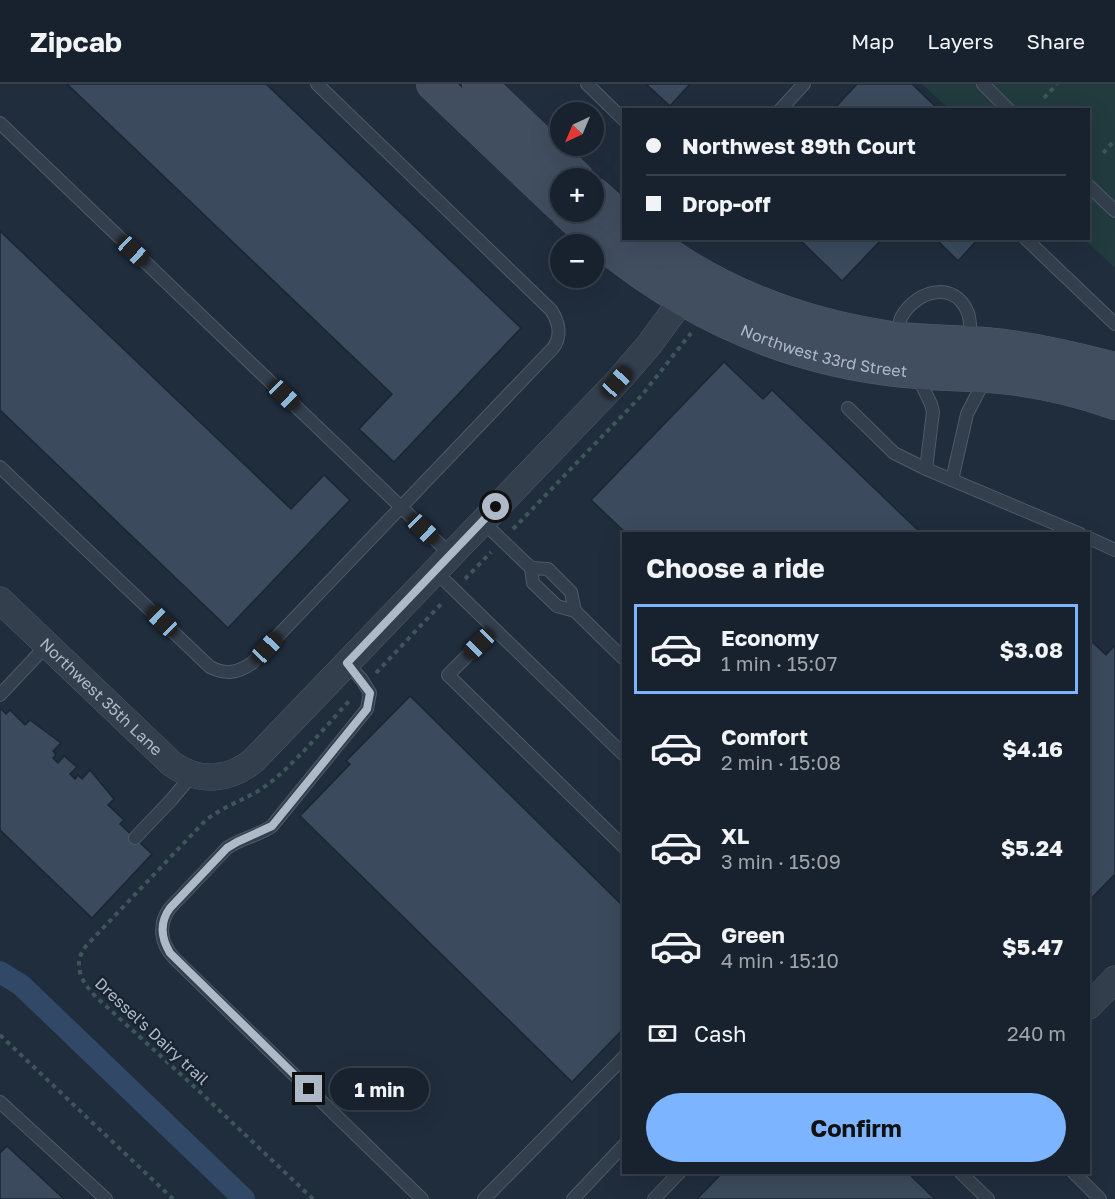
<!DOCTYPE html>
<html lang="en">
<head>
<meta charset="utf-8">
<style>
	body { margin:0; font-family:"Golos Text",sans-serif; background:#252f3a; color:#f1f3f6; height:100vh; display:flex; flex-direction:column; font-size:22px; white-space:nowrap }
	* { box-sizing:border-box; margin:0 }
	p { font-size:20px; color:#9fa4aa }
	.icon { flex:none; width:33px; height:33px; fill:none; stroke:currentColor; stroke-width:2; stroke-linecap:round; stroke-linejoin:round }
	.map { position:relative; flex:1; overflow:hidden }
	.panel { position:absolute; left:622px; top:448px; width:468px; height:642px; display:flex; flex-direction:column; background:#18222e; border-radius:0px; box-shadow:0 6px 24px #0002,0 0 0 2px #363f4a }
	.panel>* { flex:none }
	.guide { position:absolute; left:622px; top:24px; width:468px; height:132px; border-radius:0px; box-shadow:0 6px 24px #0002,0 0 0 2px #363f4a; display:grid; align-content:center; height:132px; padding:0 24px; background:#18222e }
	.needle { width:39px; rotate:224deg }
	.tools { position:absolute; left:550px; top:18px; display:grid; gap:12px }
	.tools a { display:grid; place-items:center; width:54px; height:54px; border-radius:50%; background:#18222e; box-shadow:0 6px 24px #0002,0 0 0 2px #363f4a; font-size:30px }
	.end { position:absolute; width:27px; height:27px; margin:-14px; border:8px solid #afbac9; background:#111; box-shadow:0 0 0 3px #111 }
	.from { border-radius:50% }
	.bubble { position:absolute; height:42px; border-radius:21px; background:#18222e; box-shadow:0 6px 24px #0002,0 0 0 2px #363f4a; font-size:20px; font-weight:700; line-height:42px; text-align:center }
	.car { position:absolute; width:18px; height:36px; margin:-18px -9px; border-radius:8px; box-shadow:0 0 4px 2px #0007; background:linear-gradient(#222 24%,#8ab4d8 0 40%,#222 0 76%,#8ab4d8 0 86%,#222 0) }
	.guide b { display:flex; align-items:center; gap:21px; height:57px; font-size:22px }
	.guide b+b { border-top:2px solid #363f4a }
	.guide i { width:15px; height:15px; background:#f1f3f6 }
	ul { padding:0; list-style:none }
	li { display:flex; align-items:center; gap:18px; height:90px; margin:0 12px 9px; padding:0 12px; border:3px solid transparent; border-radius:0px }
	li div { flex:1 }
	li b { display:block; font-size:22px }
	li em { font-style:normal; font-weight:700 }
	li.current { border-color:#7db4ff }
	li>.icon { width:54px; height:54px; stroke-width:1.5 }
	h2 { padding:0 24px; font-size:27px; line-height:72px }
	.pay { display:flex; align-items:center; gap:15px; height:66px; padding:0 24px; font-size:22px }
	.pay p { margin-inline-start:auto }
	.button { display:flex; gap:12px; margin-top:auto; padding:12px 24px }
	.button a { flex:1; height:69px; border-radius:36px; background:#7db4ff; color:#111; font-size:24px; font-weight:700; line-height:69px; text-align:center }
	header { display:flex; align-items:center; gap:36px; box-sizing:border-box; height:84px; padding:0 30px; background:#18222e; border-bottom:2px solid #363f4a }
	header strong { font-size:28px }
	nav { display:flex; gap:33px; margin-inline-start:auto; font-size:21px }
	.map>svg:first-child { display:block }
	.green { fill:#223b3e }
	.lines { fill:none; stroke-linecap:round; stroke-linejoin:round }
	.canal { stroke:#314966; stroke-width:22 }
	.building { fill:#3b4b5d; stroke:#1b2633; stroke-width:1.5 }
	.lane-casing { stroke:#4f5a67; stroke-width:14 }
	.street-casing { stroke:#4f5a67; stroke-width:27 }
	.secondary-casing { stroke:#4f5a67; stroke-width:34 }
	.path { stroke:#3d5758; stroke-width:4; stroke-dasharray:4.5 4.5; stroke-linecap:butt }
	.lane { stroke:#343f4d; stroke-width:12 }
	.street { stroke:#343f4d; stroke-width:26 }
	.secondary { stroke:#414e60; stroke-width:33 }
	.route { stroke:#afbac9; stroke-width:8 }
	.labels { text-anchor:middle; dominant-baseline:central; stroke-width:5; stroke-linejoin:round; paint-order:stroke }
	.street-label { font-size:16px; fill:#afbac9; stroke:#192431 }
</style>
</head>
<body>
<header>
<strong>Zipcab</strong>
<nav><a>Map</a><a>Layers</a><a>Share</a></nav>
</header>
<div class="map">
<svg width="1115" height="1115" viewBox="0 0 1115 1115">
	<rect width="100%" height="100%" fill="#202d3d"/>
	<path class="green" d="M922 0H1115V184L1084 155 1089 154V26L949 25Z"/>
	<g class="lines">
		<path class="canal" d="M0 888 21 901 244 1115"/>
	</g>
	<g class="building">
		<path d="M67 0H266L521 244 394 378 359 345 392 310Z"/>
		<path d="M646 0H690L670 22Z"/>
		<path d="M857 0H912L939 26H833Z"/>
		<path d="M0 147 291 425 324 391 350 416 228 544 0 326Z"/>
		<path d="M798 154H883L842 197Z"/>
		<path d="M935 154H979L958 177Z"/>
		<path d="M724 278 763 315 772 306 922 450H627L591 416Z"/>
		<path d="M1089 555 1106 571 1115 561V790L1089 817Z"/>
		<path d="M410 612 624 823V944L572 998 300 732 350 680 346 677Z"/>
		<path d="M0 624 6 630 10 626 25 641 30 636 61 659 53 667 56 671 53 674 58 679 64 672 77 683 70 690 75 695 78 691 82 695 90 686 114 715 108 721 124 736 120 740 152 770 92 834 0 746Z"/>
		<path d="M7 1062 64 1115H0V1069Z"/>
		<path d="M722 1089H908L935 1115H697Z"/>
	</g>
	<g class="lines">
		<defs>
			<g id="lane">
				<path d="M587 0 624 36"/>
				<path d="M983 0 1009 26"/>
				<path d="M780 26 804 0"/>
				<path d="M0 39 451 471"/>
				<path d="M1089 102 1115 127"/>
				<path d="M1025 154 1115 240"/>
				<path d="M899 255C899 248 898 238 902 232 917 206 955 196 968 229 971 237 970 249 971 257"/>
				<path d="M917 291 931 320 933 328 926 385"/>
				<path d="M848 324 894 369 926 385 1080 450"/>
				<path d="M0 383 210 583C226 591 238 589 252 579L553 264C562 252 559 238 551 226L317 0"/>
				<path d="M952 396 967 330 985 295"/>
				<path d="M482 437 531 484 533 499 557 522 575 527 624 575"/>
				<path d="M1089 454 1115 466"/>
				<path d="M531 484 548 485 571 508 575 527"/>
				<path d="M435 487 624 671"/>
				<path d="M494 545 448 591 624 763"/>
				<path d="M347 579 362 596 370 609 367 625 272 742C258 752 241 754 227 764L170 824C158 840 160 859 174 874L422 1115"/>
				<path d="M0 611 47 561"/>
				<path d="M135 754 172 715 192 691"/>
				<path d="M0 1018 106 1115"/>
				<path d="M961 1089 988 1115"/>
				<path d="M1074 1089 1100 1115"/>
				<path d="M484 1115 624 973"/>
				<path d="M573 1115 624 1061"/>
				<path d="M654 1115 679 1089"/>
			</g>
			<g id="street">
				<path id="s1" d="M0 516 172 680C199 699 229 697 254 676L617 298 649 261 693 201"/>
				<path d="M1089 922 1115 895"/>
			</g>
			<g id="secondary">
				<path d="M433 0 561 122"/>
				<path d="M479 0 577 94"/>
				<path d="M594 110 624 137"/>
				<path id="s2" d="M567 128C662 217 773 274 905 287 937 291 968 290 1000 293 1039 297 1078 306 1115 319"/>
				<path d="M646 154C714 208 800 240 885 253 918 258 951 257 985 260 1030 264 1072 274 1115 285"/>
			</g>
		</defs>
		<use href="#lane" class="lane-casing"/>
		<use href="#street" class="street-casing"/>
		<use href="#secondary" class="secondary-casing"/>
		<g class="path">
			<path d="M1044 14 1057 0"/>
			<path d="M1103 69 1115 56"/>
			<path d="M513 445 642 311 691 249"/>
			<path d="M465 495 491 468"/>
			<path d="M376 589 443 518"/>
			<path d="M0 951 173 1115"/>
			<path d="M313 1115 200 1008 95 912C81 897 72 880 86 862L203 739C221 722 247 716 267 701 298 677 323 645 350 616"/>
		</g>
		<use href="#lane" class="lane"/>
		<use href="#street" class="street"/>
		<use href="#secondary" class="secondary"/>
	</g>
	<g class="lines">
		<path class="route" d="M309 1005 170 869C161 854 159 839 170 824L227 764 237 758 272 742 367 625 370 609 347 579 496 423"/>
	</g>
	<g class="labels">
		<g class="street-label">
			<text stroke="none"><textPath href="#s2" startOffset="297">Northwest 33rd Street</textPath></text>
			<text stroke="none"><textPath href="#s1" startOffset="140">Northwest 35th Lane</textPath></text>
			<text transform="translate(152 947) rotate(43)">Dressel's Dairy trail</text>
		</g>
	</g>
</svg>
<div class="tools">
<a><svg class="needle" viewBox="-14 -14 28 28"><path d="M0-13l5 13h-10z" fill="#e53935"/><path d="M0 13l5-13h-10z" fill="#9fa4aa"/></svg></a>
<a>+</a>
<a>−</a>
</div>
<i class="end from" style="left:496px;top:423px"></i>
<i class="end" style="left:309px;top:1005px"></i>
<div class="bubble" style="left:330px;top:984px;width:99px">1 min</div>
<i class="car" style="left:133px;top:167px;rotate:133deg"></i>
<i class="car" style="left:617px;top:298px;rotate:42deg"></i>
<i class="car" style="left:284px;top:311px;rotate:134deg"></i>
<i class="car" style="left:423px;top:445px;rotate:134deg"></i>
<i class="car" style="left:162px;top:537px;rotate:314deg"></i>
<i class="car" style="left:479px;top:560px;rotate:225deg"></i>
<i class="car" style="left:267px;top:564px;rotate:43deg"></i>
<div class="guide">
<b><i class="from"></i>Northwest 89th Court</b>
<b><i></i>Drop-off</b>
</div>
<section class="panel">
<h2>Choose a ride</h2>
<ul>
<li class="current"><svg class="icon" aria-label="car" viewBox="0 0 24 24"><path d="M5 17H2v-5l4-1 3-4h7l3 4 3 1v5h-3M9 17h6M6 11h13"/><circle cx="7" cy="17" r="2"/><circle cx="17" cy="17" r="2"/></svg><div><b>Economy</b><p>1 min · 15:07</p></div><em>$3.08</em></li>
<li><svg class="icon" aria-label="car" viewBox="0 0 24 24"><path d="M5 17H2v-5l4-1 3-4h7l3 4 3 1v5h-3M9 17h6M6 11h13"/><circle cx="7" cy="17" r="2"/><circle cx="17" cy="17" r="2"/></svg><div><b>Comfort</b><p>2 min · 15:08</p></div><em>$4.16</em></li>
<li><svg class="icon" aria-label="car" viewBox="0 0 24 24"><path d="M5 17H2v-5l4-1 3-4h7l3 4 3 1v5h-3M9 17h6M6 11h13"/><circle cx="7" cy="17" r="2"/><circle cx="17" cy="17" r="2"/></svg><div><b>XL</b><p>3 min · 15:09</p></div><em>$5.24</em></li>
<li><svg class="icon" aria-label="car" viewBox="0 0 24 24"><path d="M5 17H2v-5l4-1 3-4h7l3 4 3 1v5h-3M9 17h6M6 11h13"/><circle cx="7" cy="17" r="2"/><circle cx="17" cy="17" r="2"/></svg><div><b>Green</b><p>4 min · 15:10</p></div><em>$5.47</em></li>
</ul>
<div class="pay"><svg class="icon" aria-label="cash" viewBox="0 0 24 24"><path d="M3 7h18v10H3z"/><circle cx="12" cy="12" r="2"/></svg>Cash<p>240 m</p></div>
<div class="button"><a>Confirm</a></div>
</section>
</div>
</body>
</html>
